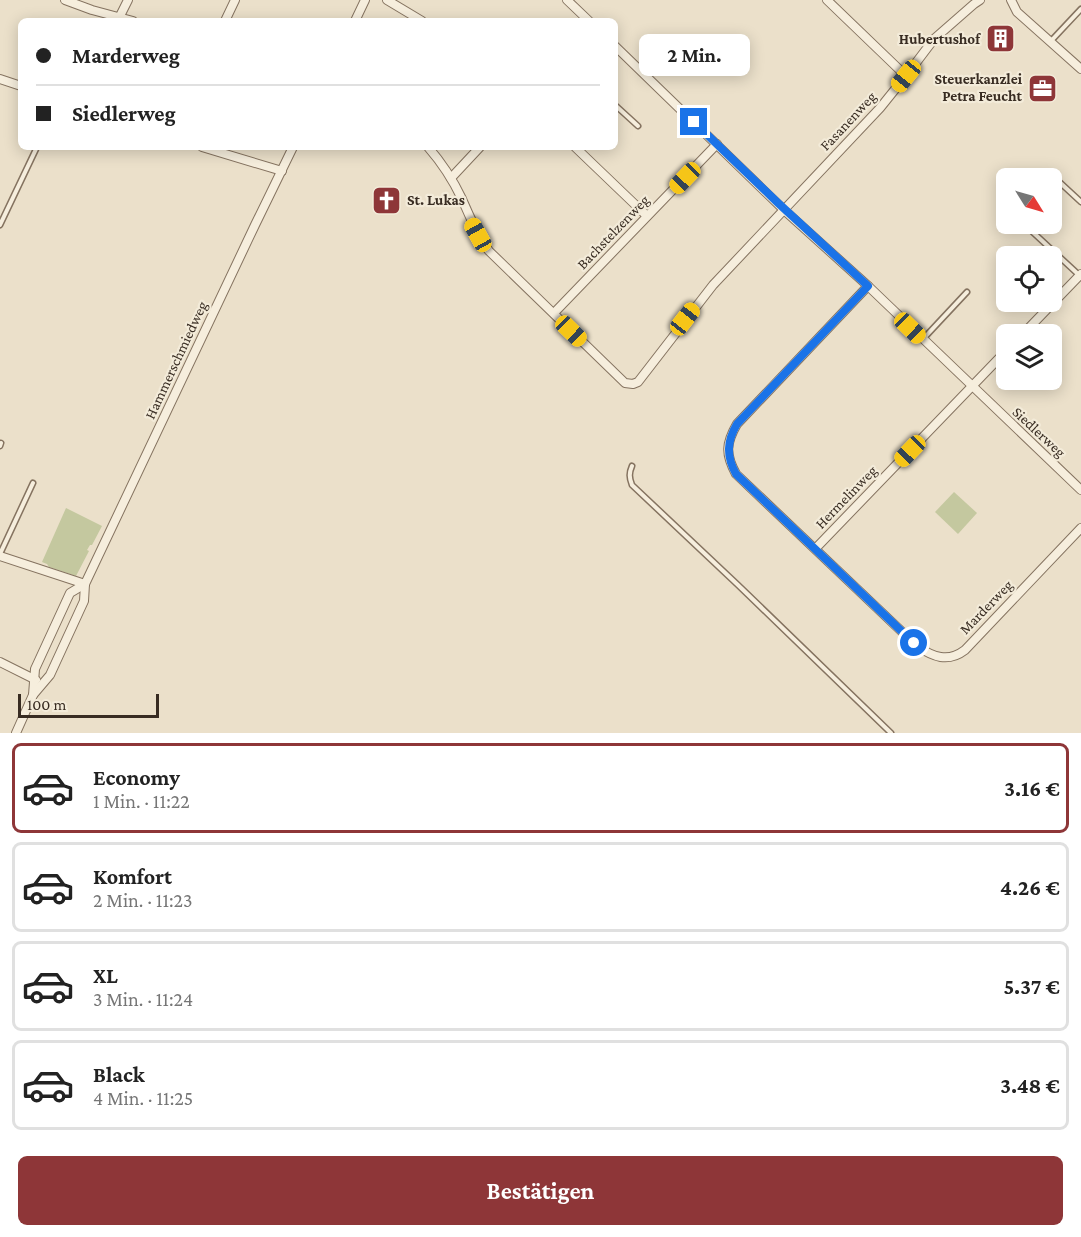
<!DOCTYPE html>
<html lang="de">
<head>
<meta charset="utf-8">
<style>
	body { margin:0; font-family:"Crimson Pro",serif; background:#f6f6f6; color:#222; height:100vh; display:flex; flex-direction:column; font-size:22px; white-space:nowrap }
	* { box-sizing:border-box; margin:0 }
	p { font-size:20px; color:#767676 }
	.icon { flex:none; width:33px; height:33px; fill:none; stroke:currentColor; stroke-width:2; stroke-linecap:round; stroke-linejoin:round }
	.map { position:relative; height:733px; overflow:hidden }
	.side { display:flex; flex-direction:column; background:#fff; flex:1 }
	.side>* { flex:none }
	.guide { position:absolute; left:18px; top:18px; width:600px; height:132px; border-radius:9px; box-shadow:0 3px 15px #0003; display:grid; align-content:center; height:132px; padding:0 18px; background:#fff }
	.needle { width:39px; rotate:127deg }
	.fabs { position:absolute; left:996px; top:168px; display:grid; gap:12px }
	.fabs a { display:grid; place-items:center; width:66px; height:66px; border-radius:9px; background:#fff; box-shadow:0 3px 15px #0003; font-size:30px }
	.scale { position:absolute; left:18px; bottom:15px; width:141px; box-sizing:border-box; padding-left:6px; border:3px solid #382c22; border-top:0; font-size:16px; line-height:21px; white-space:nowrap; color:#382c22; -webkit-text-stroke:4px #f3ebd9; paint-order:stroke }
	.end { position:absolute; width:27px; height:27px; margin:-14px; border:8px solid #1a73e8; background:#fff; box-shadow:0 0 0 3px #fff }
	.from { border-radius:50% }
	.bubble { position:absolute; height:42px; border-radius:9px; background:#fff; box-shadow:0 3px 15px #0003; font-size:20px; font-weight:700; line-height:42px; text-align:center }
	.car { position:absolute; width:18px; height:36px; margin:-18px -9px; border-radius:8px; box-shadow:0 0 4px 2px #0007; background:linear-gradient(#f5c518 24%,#345 0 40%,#f5c518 0 76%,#345 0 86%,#f5c518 0) }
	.guide b { display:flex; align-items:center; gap:21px; height:57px; font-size:22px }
	.guide b+b { border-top:2px solid #e0e0e0 }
	.guide i { width:15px; height:15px; background:#222 }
	ul { padding:10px 0 0; list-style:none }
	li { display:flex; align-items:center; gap:18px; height:90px; margin:0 12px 9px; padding:0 6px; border:3px solid #e0e0e0; border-radius:9px }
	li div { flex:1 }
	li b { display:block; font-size:22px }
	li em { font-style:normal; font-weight:700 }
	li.on { border-color:#8e3638 }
	li>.icon { width:54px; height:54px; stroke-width:1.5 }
	.primary-button { display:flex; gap:12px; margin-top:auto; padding:12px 18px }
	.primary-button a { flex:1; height:69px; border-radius:9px; background:#8e3638; color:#fff; font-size:24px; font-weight:700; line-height:69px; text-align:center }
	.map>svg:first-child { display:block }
	.green { fill:#c4c89f }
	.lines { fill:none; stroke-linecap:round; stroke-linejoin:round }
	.lane-casing { stroke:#857360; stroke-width:7 }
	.street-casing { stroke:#857360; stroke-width:10 }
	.lane { stroke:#f6eedd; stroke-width:4 }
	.street { stroke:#f6eedd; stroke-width:8 }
	.route { stroke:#1a73e8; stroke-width:8 }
	.labels { text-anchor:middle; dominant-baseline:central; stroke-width:4.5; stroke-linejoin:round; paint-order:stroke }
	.poi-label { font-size:15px; font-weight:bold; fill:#382c22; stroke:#f3ebd9; text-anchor:end }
	.street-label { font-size:15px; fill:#382c22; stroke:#f3ebd9 }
</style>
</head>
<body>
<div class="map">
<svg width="1081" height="733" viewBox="0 0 1081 733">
	<rect width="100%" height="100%" fill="#ebe0ca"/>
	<g class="green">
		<path d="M954 492 977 513 958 534 935 512Z"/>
		<path d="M66 508 102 526 92 545H90L87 550 89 551 76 576 49 567 47 564 42 562Z"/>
	</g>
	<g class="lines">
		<defs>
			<g id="lane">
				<path d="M1050 42 1081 9"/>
				<path d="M615 105 638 126"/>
				<path d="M1054 177 1081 202"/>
				<path d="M1024 224 1079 275"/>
				<path d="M0 225 37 147"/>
				<path d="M924 338 967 292"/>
				<path d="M0 446 1 443"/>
				<path d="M632 466C629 473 629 477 632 485L738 585 891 733"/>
				<path d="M0 554 33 483"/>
			</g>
			<g id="street">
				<path d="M65 0 92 10 133 21"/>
				<path d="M387 0 422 21"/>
				<path d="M567 0 589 21"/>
				<path d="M827 0 906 76"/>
				<path d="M1011 0 1017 12 1081 69"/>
				<path d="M119 18 128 0"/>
				<path d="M225 21 235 0"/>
				<path d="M355 21 365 0"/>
				<path d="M615 46 784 210 867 285 1081 490"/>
				<path d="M0 79 21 86"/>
				<path d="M202 147 282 171"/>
				<path d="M428 147C442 163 453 180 462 199 470 217 477 235 489 251L625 383 633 384 638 382 713 285 880 108 909 72 934 39 974 4 980 0"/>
				<path d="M575 147 647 216"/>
				<path d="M451 178 480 147"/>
				<path d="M868 286 737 424C726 443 725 454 736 474L917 646C933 657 948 663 965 650L1081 528"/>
				<path d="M554 313 717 144"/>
				<path d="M1023 334 1081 274"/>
				<path d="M816 548 1006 351"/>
				<path d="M0 556 85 584"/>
				<path d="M0 662 36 680"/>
				<path d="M33 695 35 669 70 593 85 584"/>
				<path d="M16 733 33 695 50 675 84 601 85 584 255 225 293 147"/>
			</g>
		</defs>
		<use href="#lane" class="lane-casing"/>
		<use href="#street" class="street-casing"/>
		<use href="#lane" class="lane"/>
		<use href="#street" class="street"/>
	</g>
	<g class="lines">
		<path class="route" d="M694 122 777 202 868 286 737 424C727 441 726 456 736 474L914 643"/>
	</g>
	<defs>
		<symbol id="building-square" viewBox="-11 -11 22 22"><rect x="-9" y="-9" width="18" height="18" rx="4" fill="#8e3638" stroke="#f3ebd9"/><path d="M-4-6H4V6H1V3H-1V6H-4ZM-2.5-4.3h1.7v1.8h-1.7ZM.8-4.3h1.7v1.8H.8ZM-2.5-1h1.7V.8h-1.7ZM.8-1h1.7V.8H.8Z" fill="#fff"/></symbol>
		<symbol id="office-square" viewBox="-11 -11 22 22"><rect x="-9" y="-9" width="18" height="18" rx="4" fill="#8e3638" stroke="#f3ebd9"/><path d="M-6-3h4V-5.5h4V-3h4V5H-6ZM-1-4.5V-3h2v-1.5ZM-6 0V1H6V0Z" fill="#fff"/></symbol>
		<symbol id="church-square" viewBox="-11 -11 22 22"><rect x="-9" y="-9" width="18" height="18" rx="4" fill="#8e3638" stroke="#f3ebd9"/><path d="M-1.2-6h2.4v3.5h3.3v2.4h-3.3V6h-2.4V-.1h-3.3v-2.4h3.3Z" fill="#fff"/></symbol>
	</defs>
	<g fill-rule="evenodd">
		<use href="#building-square" x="984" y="22" width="33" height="33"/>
		<use href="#office-square" x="1026" y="72" width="33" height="33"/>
		<use href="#church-square" x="370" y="184" width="33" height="33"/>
	</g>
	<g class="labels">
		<g class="poi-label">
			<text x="980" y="39">Hubertushof</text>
			<text x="1022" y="79">Steuerkanzlei<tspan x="1022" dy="17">Petra Feucht</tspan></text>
			<text x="407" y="200" text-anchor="start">St. Lukas</text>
		</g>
		<g class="street-label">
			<text transform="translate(848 121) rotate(-47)">Fasanenweg</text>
			<text transform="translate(613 232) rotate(-46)">Bachstelzenweg</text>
			<text transform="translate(176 360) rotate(-65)">Hammerschmiedweg</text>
			<text transform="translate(1039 432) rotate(43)">Siedlerweg</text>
			<text transform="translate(846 497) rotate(-46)">Hermelinweg</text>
			<text transform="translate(986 607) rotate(-46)">Marderweg</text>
		</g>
	</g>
</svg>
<div class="fabs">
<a><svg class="needle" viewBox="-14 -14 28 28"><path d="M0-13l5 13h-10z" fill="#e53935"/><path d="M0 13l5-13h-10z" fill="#767676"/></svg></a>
<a><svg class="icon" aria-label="locate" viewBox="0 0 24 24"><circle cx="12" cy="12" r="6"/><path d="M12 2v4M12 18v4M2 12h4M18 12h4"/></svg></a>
<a><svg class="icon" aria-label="layers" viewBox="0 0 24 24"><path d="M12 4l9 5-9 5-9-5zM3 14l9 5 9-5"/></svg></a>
</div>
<div class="scale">100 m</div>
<i class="end from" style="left:914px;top:643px"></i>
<i class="end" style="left:694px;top:122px"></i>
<div class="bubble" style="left:639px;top:34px;width:111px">2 Min.</div>
<i class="car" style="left:906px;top:76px;rotate:219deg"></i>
<i class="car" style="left:685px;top:178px;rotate:224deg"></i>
<i class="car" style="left:478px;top:235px;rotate:331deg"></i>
<i class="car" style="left:685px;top:319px;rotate:38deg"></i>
<i class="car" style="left:910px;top:328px;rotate:134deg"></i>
<i class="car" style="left:571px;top:331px;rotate:134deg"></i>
<i class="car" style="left:910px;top:451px;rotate:224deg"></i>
<div class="guide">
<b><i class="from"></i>Marderweg</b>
<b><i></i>Siedlerweg</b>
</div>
</div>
<section class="side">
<ul>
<li class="on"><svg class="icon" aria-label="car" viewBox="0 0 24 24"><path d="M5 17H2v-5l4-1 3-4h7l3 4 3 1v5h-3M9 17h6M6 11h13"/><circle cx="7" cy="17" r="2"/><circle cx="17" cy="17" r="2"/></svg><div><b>Economy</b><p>1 Min. · 11:22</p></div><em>3.16 €</em></li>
<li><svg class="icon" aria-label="car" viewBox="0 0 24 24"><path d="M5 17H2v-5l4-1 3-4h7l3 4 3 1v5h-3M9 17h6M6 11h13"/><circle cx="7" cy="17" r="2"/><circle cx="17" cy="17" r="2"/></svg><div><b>Komfort</b><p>2 Min. · 11:23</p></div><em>4.26 €</em></li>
<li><svg class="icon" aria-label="car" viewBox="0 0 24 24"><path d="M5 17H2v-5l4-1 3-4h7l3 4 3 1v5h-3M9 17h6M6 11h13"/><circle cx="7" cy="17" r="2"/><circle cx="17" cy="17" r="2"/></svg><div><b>XL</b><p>3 Min. · 11:24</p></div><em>5.37 €</em></li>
<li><svg class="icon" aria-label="car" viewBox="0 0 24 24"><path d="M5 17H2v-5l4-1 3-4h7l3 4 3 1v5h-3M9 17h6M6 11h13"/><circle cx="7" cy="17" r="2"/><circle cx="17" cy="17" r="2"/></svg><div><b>Black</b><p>4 Min. · 11:25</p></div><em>3.48 €</em></li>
</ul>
<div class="primary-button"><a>Bestätigen</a></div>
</section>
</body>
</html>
